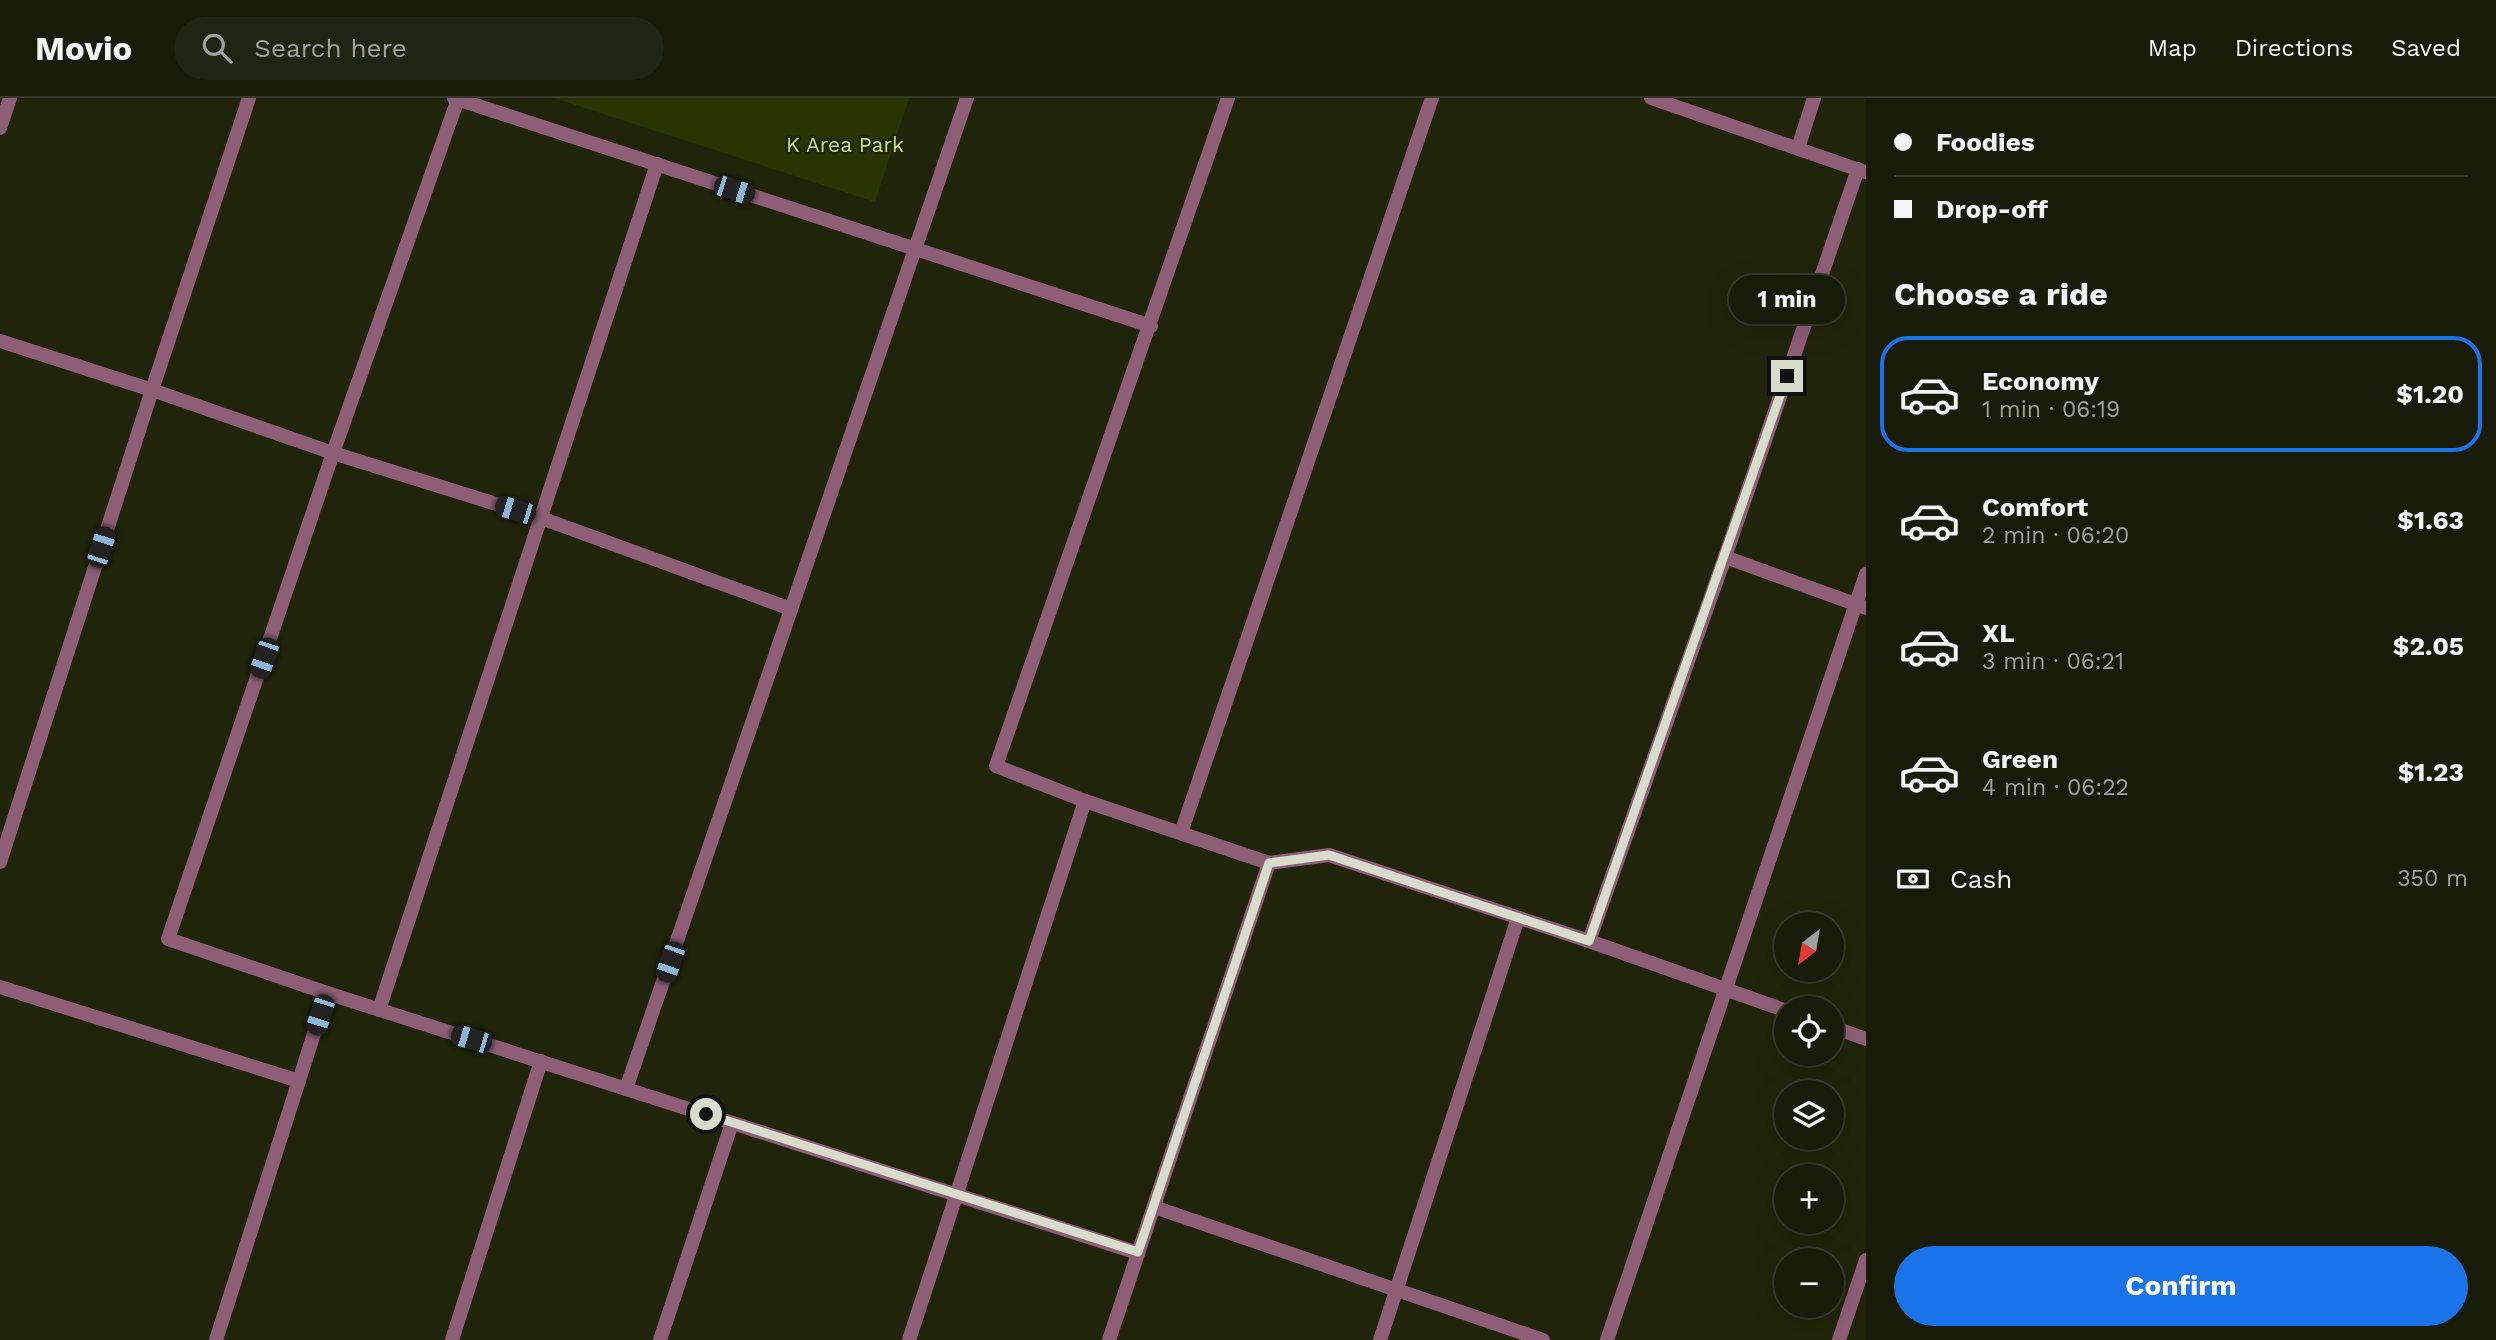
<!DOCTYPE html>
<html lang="en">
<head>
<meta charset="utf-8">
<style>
	body { margin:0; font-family:"Work Sans",sans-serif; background:#202412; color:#f1f3f6; height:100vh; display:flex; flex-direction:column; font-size:26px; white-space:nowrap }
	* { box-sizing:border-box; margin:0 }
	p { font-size:23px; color:#9ea19c }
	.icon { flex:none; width:38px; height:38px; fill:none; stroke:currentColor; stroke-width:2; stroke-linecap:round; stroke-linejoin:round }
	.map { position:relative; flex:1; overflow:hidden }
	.panel { display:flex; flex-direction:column; background:#171b08; width:630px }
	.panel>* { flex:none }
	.banner { display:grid; align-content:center; height:154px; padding:0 28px; background:#171b08 }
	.needle { width:46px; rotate:211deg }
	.tools { position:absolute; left:1774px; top:814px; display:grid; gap:14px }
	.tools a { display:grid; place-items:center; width:70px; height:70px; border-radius:50%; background:#171b08; box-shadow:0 7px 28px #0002,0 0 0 2px #363929; font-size:35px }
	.end { position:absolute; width:32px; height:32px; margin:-16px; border:9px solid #d8dccc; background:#111; box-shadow:0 0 0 4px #111 }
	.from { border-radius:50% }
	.bubble { position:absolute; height:49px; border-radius:24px; background:#171b08; box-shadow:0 7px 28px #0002,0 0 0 2px #363929; font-size:23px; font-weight:700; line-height:49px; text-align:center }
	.car { position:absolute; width:21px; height:42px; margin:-21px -10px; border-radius:9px; box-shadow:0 0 5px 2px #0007; background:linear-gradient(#222 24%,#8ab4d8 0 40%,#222 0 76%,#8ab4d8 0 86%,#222 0) }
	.banner b { display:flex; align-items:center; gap:24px; height:66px; font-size:26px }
	.banner b+b { border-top:2px solid #363929 }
	.banner i { width:18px; height:18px; background:#f1f3f6 }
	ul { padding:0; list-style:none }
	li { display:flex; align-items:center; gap:21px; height:116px; margin:0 14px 10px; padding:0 14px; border:4px solid transparent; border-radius:28px }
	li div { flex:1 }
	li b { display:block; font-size:26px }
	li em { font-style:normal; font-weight:700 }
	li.current { border-color:#1a73e8 }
	li>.icon { width:63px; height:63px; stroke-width:1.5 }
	h2 { padding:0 28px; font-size:32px; line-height:84px }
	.pay { display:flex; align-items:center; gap:18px; height:77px; padding:0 28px; font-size:26px }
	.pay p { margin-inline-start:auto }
	.button { display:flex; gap:14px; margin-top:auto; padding:14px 28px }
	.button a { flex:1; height:80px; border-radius:42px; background:#1a73e8; color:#fff; font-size:28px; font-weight:700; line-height:80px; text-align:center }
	header { display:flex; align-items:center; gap:42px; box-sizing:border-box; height:98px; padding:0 35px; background:#171b08; border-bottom:2px solid #363929 }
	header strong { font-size:33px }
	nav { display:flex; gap:38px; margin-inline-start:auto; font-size:24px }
	.search { width:490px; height:63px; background:#202412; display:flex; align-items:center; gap:18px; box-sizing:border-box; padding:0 24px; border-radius:38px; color:#9ea19c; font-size:26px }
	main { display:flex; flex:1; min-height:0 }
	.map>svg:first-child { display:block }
	.green { fill:#2a3400 }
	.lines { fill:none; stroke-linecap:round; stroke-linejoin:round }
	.minor { stroke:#8e5e76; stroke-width:14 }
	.route { stroke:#d8dccc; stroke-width:9 }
	.labels { text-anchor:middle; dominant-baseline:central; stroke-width:5; stroke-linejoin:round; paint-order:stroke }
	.park-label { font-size:21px; fill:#c9e07c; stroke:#1f240a }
</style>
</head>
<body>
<header>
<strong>Movio</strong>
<div class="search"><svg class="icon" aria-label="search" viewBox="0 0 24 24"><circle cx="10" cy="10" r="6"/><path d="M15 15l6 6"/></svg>Search here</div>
<nav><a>Map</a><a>Directions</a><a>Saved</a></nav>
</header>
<main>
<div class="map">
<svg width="1866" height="1242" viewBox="0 0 1866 1242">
	<rect width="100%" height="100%" fill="#1f240a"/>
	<path class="green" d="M554 0H909L875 104Z"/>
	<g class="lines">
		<g class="minor">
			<path d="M454 0 1151 228"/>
			<path d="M1228 0 996 668 1085 703 1269 765 1329 757 1589 843 1787 913"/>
			<path d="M1651 0 1865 74"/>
			<path d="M458 1 333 355 168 841 327 895 1138 1155"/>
			<path d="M0 30 10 0"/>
			<path d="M1798 50 1814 0"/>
			<path d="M0 243 152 292 333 355 541 420 791 511"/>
			<path d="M1725 459 1866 510"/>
			<path d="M1181 735 1432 0"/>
			<path d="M0 764 152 292 249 0"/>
			<path d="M1589 843 1725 459 1858 71"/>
			<path d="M0 889 299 983"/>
			<path d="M379 912 657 66"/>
			<path d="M1832 929 1866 941"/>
			<path d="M626 991 967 0"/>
			<path d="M1154 1109 1543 1242"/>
			<path d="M216 1242 327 895"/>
			<path d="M452 1242 541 963"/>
			<path d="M660 1242 732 1025"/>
			<path d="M909 1242 1085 703"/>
			<path d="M1109 1242 1269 765"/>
			<path d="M1380 1242 1518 820"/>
			<path d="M1607 1242 1866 476"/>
			<path d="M1839 1242 1866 1162"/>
		</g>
	</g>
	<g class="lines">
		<path class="route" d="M706 1016 1138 1154 1269 765 1329 757 1589 843 1787 278"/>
	</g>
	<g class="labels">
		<g class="park-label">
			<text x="845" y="46">K Area Park</text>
		</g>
	</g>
</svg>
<div class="tools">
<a><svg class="needle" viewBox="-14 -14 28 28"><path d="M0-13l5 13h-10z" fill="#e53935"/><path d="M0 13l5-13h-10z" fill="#9ea19c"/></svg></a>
<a><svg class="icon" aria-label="locate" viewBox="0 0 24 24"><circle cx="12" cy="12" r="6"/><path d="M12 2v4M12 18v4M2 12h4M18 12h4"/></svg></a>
<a><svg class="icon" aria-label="layers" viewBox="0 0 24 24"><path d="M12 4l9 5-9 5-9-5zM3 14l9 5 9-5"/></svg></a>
<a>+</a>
<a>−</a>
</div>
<i class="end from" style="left:706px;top:1016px"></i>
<i class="end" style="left:1787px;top:278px"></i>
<div class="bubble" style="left:1729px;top:177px;width:116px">1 min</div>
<i class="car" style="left:734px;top:92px;rotate:108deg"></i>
<i class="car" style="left:515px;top:412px;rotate:287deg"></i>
<i class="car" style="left:101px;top:449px;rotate:18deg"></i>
<i class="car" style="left:264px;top:560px;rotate:199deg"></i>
<i class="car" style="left:670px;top:864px;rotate:199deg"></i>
<i class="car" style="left:320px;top:917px;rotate:198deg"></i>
<i class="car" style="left:471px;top:941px;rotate:287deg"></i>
</div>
<section class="panel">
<div class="banner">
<b><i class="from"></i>Foodies</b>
<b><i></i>Drop-off</b>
</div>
<h2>Choose a ride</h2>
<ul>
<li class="current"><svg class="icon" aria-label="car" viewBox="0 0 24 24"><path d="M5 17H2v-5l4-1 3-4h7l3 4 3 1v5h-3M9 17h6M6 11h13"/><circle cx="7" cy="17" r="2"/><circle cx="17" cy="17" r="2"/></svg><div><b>Economy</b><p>1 min · 06:19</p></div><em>$1.20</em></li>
<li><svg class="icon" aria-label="car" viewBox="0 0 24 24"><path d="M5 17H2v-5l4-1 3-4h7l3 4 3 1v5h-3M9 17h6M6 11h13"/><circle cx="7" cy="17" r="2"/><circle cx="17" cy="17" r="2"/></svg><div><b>Comfort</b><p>2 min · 06:20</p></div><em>$1.63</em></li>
<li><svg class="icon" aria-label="car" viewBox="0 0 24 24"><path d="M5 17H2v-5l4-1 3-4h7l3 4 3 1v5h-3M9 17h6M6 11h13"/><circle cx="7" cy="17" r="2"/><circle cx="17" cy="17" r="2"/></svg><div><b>XL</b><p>3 min · 06:21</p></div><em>$2.05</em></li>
<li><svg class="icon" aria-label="car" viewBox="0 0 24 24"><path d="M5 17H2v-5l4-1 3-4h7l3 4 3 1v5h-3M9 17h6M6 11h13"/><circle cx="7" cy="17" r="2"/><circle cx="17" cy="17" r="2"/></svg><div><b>Green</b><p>4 min · 06:22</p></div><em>$1.23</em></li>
</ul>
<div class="pay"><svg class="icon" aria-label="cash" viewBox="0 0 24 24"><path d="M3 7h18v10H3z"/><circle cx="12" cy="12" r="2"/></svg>Cash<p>350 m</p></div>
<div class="button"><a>Confirm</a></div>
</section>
</main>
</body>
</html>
